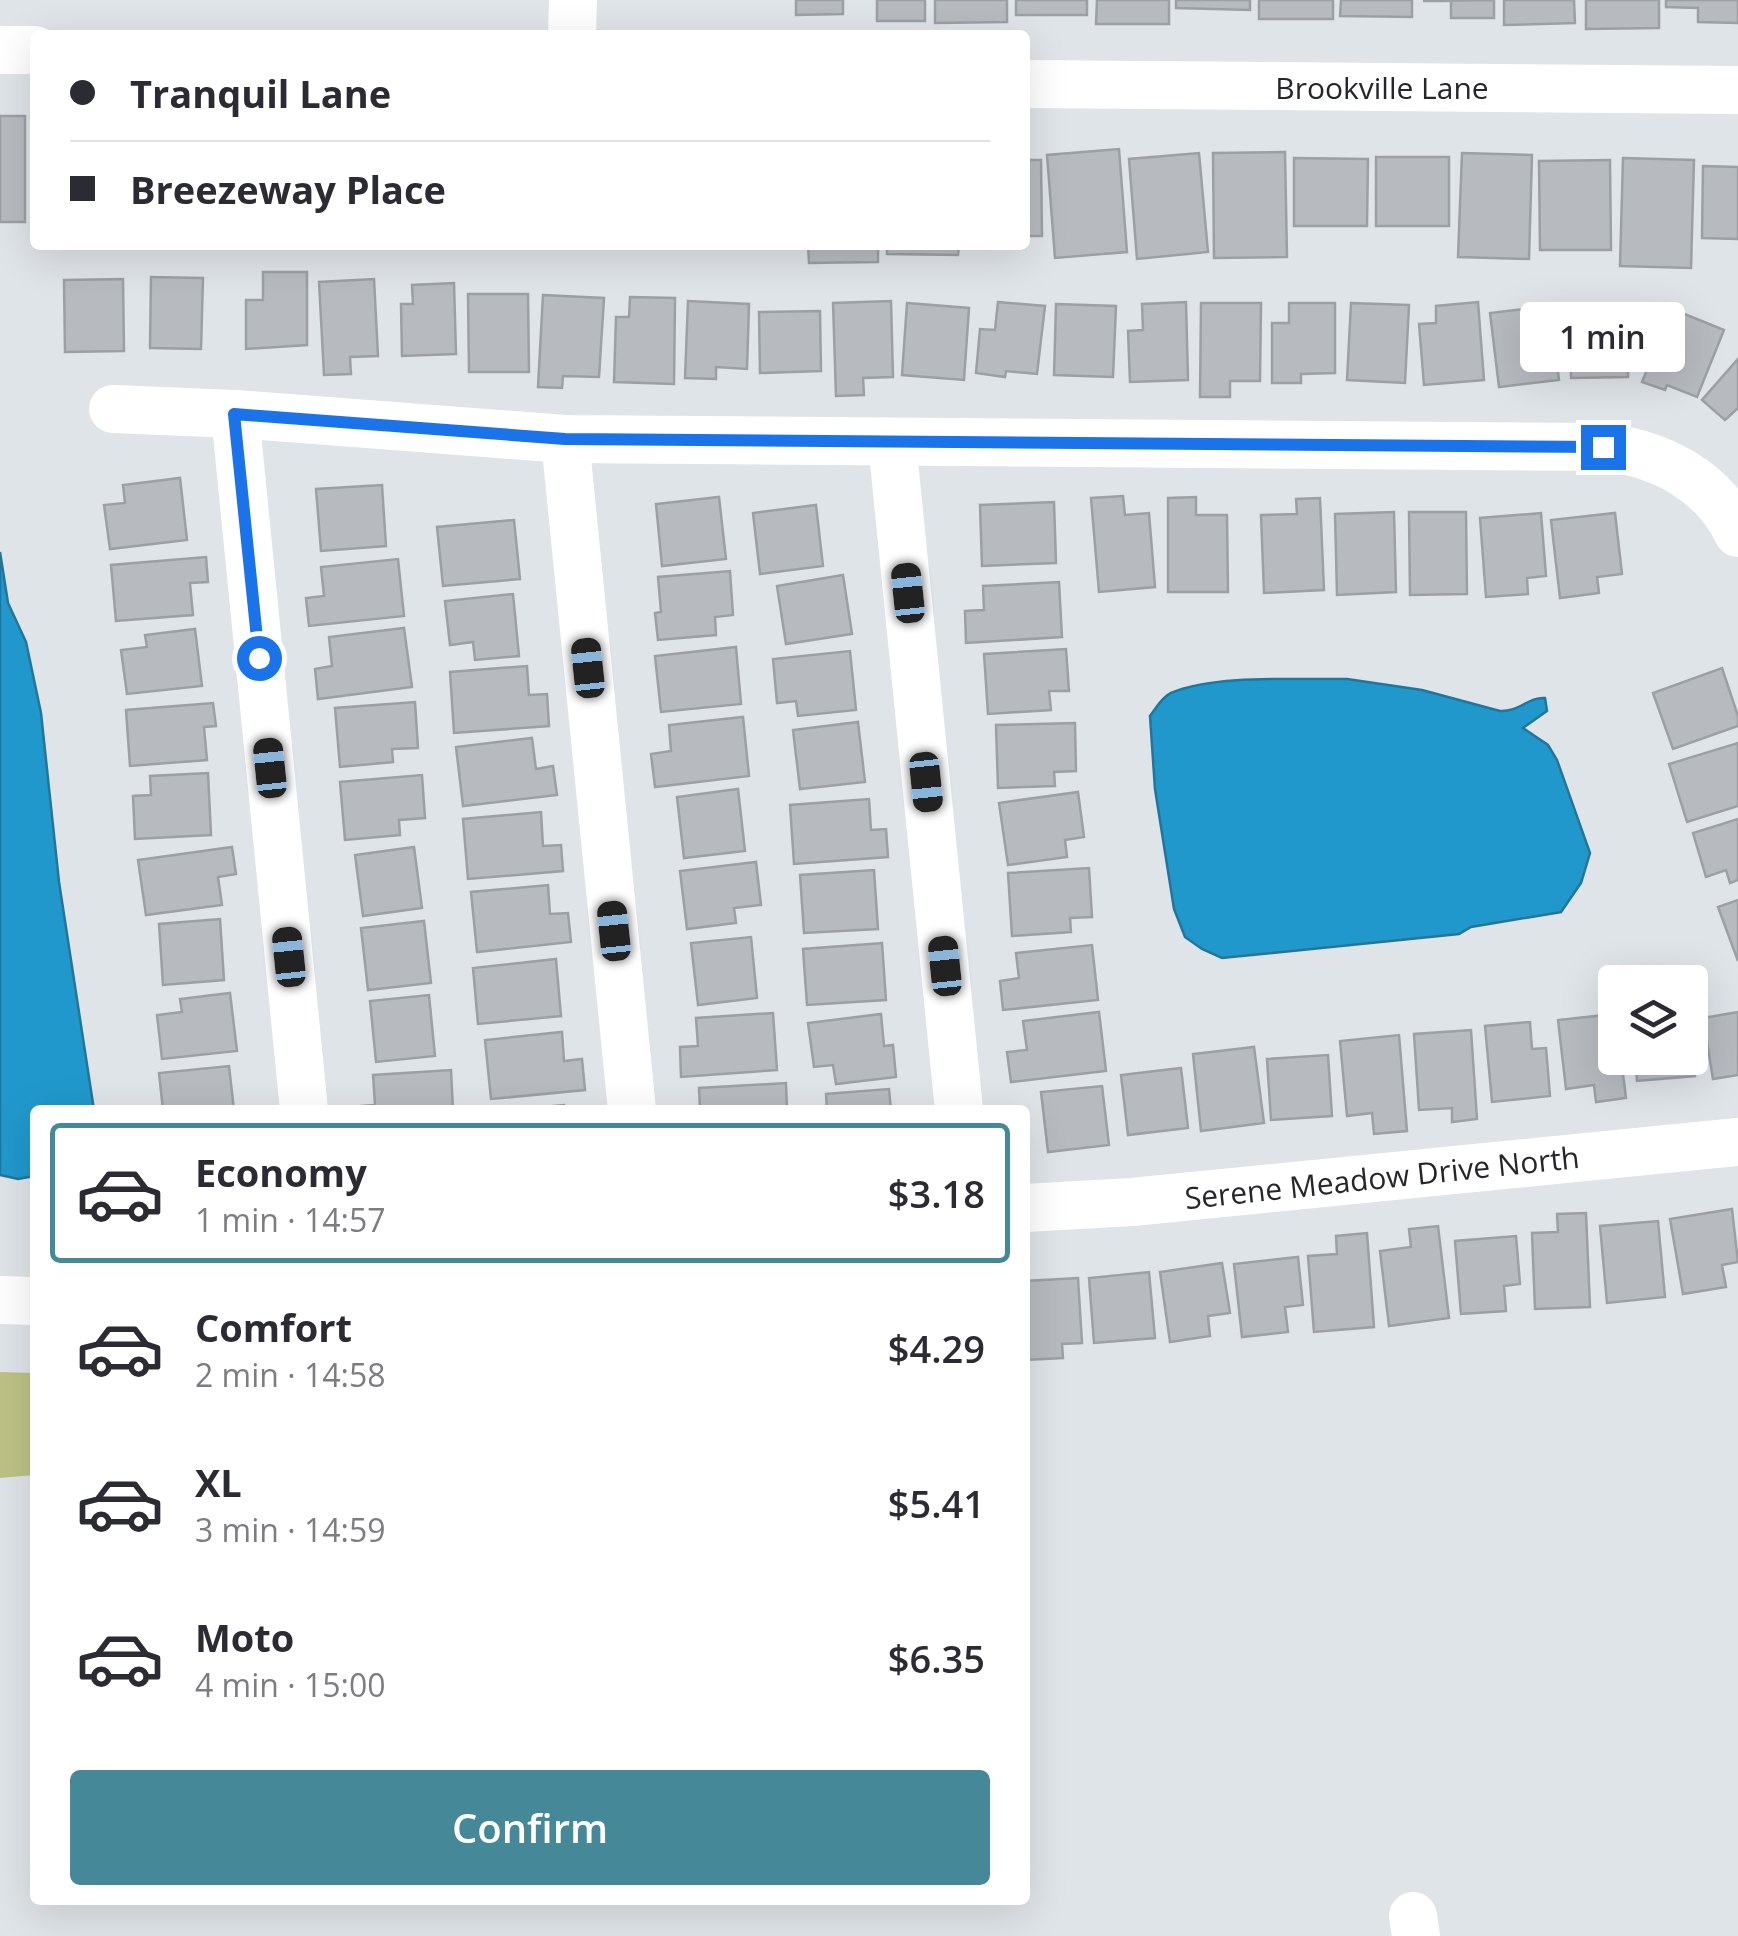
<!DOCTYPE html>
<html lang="en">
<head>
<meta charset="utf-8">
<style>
	body { margin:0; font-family:"Open Sans",sans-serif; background:#f7f7f7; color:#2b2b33; height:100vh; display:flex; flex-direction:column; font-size:38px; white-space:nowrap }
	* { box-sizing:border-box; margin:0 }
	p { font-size:32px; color:#7c7c81 }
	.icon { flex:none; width:55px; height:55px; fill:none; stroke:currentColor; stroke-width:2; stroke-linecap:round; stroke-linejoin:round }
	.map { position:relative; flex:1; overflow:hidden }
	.side { position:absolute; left:30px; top:1105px; width:1000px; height:800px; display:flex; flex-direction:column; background:#fff; border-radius:10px; box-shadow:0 10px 40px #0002 }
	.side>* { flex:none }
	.hud { position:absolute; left:30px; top:30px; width:1000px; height:220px; border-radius:10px; box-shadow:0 10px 40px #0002; display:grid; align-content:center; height:220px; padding:0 40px; background:#fff }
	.controls { position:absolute; left:1598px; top:965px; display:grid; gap:20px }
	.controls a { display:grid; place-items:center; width:110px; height:110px; border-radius:10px; background:#fff; box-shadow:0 10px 40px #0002; font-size:50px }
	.end { position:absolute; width:45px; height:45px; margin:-22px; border:12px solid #1a73e8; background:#fff; box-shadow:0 0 0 5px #fff }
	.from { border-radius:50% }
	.bubble { position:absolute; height:70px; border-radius:10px; background:#fff; box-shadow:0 10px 40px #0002; font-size:32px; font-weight:600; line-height:70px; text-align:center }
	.car { position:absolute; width:30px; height:60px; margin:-30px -15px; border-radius:12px; box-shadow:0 0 8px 2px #0007; background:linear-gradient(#222 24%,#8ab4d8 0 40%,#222 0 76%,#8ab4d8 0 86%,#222 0) }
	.hud b { display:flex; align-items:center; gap:35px; height:95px; font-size:38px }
	.hud b+b { border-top:2px solid #e1e1e2 }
	.hud i { width:25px; height:25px; background:#2b2b33 }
	ul { padding:18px 0 0; list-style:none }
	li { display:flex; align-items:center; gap:30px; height:140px; margin:0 20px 15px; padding:0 20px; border:5px solid transparent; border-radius:10px }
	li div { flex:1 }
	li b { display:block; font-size:38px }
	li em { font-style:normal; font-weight:600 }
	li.selected { border-color:#458998 }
	li>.icon { width:90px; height:90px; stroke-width:1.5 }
	.cta { display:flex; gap:20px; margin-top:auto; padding:20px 40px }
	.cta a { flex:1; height:115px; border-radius:10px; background:#458998; color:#fff; font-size:40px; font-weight:600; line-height:115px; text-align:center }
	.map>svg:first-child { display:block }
	.green { fill:#bdc285 }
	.water { fill:#2198cc; stroke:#22769a; stroke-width:2.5 }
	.building { fill:#b7bbbf; stroke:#9ca0a4; stroke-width:2.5 }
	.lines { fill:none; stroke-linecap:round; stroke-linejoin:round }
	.minor { stroke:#fff; stroke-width:48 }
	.route { stroke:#1a73e8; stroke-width:12 }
	.labels { text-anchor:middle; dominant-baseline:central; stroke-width:8; stroke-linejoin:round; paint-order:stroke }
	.street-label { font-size:30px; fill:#242627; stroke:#fff }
</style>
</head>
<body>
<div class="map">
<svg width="1738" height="1936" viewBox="0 0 1738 1936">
	<rect width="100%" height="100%" fill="#dfe4e8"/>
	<path class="green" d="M0 1372 35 1373V1475L0 1478Z"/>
	<g class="water">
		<path d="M0 552 8 603 26 642 41 713 59 882 94 1110H35V1176L18 1179 0 1175Z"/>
		<path d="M1347 679 1422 690 1500 711C1519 712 1528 697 1545 698L1547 711 1523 728 1548 745 1557 760 1590 853 1581 883 1561 912 1471 927 1459 934 1222 958 1202 949 1185 937 1174 909 1155 789 1150 716C1156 708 1162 697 1171 693 1215 674 1298 680 1347 679Z"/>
	</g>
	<g class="building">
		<path d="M796 0H843V14L796 15Z"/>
		<rect x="877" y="0" width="48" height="21"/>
		<path d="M935 0H1007V22L935 23Z"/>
		<rect x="1016" y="0" width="71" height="15"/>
		<path d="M1097 0H1169V24H1096Z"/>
		<path d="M1176 0H1250V10L1176 8Z"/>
		<rect x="1259" y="0" width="74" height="19"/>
		<path d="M1341 0H1412V17L1340 16Z"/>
		<path d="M1494 0V18H1451V1H1423Z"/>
		<path d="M1504 0H1574L1575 23 1504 25Z"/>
		<path d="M1586 0H1659V28L1586 29Z"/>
		<path d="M1666 0H1738V23L1698 22V8L1666 7Z"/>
		<rect x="0" y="116" width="25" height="106"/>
		<path d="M1119 149 1127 252 1055 258 1047 155Z"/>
		<path d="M1285 152 1287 257 1214 258 1213 153Z"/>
		<path d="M1199 153 1208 252 1137 259 1129 159Z"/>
		<path d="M1462 153 1532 155 1529 259 1458 257Z"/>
		<rect x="1376" y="157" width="73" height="69"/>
		<path d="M1294 158 1368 159 1367 226H1294Z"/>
		<path d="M1623 158 1694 160 1691 268 1620 266Z"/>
		<path d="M1025 160H1041L1042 236H1025Z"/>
		<path d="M1610 160 1611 250H1540L1539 161Z"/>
		<path d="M1703 166 1738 167V239L1702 238Z"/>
		<path d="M808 245H878V262L809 263Z"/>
		<path d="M887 245H959L958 255 887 254Z"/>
		<path d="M263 272H307V345L246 349V300H263Z"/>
		<path d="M151 277 203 278 201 349 150 348Z"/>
		<path d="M123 279 124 351 65 352 64 280Z"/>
		<path d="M374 279 378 356 350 357 351 374 324 375 319 282Z"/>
		<path d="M454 283 456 354 402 356 401 304H413L412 285Z"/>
		<path d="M468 294H528L529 372H469Z"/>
		<path d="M543 295 604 298 599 377 563 376 562 388 538 387Z"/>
		<path d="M630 297 675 298 674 384 614 382 616 317H629Z"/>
		<path d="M688 301 749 304 747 369 716 367V379L685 378Z"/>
		<path d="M891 301 893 377 863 378 864 395 836 396 833 303Z"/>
		<path d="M998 302 1045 306 1037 374 1006 371 1005 377 976 373 980 329 995 330Z"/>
		<path d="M1186 302 1188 380 1130 382 1128 331 1143 330 1142 304Z"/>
		<path d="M1478 302 1484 380 1424 385 1419 324 1436 323V306Z"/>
		<path d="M907 303 969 308 964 380 902 375Z"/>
		<path d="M1201 303H1261L1260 381H1230V397H1200Z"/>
		<path d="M1289 303H1335V373L1301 374V383H1272V323H1289Z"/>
		<path d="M1351 303 1409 305 1405 383 1347 380Z"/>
		<path d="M1056 304 1116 306 1113 377 1054 375Z"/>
		<path d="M1550 306 1559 380 1499 387 1490 313Z"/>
		<path d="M1672 309 1724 330 1697 397 1667 385 1665 390 1642 382Z"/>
		<path d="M820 311 821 371 760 373 759 312Z"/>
		<path d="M1571 311H1628V377L1571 378Z"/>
		<path d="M1738 359V408L1725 420 1702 400Z"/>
		<path d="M180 478 187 540 110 549 104 505 125 503 123 485Z"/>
		<path d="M382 485 386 546 321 551 316 489Z"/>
		<path d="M1123 496 1125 515 1149 513 1155 587 1099 592 1091 498Z"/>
		<path d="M719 497 726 559 662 566 656 504Z"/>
		<path d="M1196 497V515H1227L1228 592H1168V498Z"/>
		<path d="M1320 498 1324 590 1264 593 1261 515 1297 514 1296 499Z"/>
		<path d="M1054 502 1056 563 982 566 980 505Z"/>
		<path d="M816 505 823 566 760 574 753 513Z"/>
		<path d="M1394 512 1396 592 1337 595 1335 514Z"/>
		<path d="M1409 512H1466L1467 594 1410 595Z"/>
		<path d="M1541 513 1546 576 1527 578 1528 594 1486 597 1480 518Z"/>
		<path d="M1615 513 1622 574 1597 577 1599 593 1560 598 1551 520Z"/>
		<path d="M514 520 520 579 443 586 437 527Z"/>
		<path d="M206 557 208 582 190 583 193 615 116 621 111 565Z"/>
		<path d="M398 559 404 616 309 626 306 598 324 596 321 567Z"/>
		<path d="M730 571 733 615 715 617 716 635 658 640 655 613 661 612 658 577Z"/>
		<path d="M843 575 852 634 786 644 777 586Z"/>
		<path d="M1059 582 1062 637 966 643 965 611 984 610 983 586Z"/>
		<path d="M513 594 519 656 475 660 473 642 450 645 445 601Z"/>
		<path d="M404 628 412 687 318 699 315 669 332 666 329 637Z"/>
		<path d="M195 629 202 686 127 694 121 650 147 647 145 635Z"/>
		<path d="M736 647 741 704 661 712 655 656Z"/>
		<path d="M1066 649 1069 691H1049L1051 710 988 714 984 654Z"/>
		<path d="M850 651 856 710 798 716 796 701 777 703 773 659Z"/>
		<path d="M527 666 529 695 547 694 549 726 454 733 450 672Z"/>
		<path d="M1722 668 1738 716V726L1673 749 1653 693Z"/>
		<path d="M415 702 418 748 392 749 393 762 340 767 335 708Z"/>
		<path d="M213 703 216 726 204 727 207 760 130 766 126 710Z"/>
		<path d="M743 717 749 776 655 787 651 754 671 751 669 725Z"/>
		<path d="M858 722 865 782 800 789 793 730Z"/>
		<path d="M1075 723 1076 771 1054 772 1055 786 998 788 996 725Z"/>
		<path d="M532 738 536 769 553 766 557 795 463 806 456 747Z"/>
		<path d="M1738 743V806L1687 822 1669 764Z"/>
		<path d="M208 773 211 835 135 839 133 796 151 795 150 776Z"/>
		<path d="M422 775 425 818 399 820 400 835 345 840 340 782Z"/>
		<path d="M738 789 745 851 684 858 677 797Z"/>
		<path d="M1078 792 1084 837 1065 840 1067 857 1008 865 999 803Z"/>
		<path d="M869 799 871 830 886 829 888 857 794 864 790 805Z"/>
		<path d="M541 812 543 846 561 845 563 871 468 879 463 819Z"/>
		<path d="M1738 819V880L1730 883 1726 870 1706 877 1693 833Z"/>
		<path d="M232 847 236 874 218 877 222 905 146 915 138 860Z"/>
		<path d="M414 847 422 908 363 916 355 855Z"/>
		<path d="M756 862 761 905 734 908 736 923 687 929 680 871Z"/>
		<path d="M1089 868 1092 917 1070 918 1071 932 1012 936 1008 873Z"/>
		<path d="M874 870 878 929 804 933 800 875Z"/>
		<path d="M548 885 550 914 568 913 571 942 477 952 471 892Z"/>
		<path d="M1738 900V961L1718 907Z"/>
		<path d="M220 919 224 980 163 985 159 924Z"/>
		<path d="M424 921 431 983 368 990 361 928Z"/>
		<path d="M751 937 757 998 698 1005 691 943Z"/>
		<path d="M882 943 886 1000 807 1005 803 949Z"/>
		<path d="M1092 945 1098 1000 1003 1010 1000 981 1019 978 1016 953Z"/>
		<path d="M556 959 561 1016 478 1024 473 968Z"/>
		<path d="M230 993 237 1051 162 1059 157 1015 182 1012 180 999Z"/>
		<path d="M429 995 435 1056 376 1062 370 1001Z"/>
		<path d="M1099 1012 1106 1071 1011 1082 1007 1052 1027 1050 1023 1021Z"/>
		<path d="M1738 1012V1075L1713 1079 1703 1018Z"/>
		<path d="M773 1013 777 1070 681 1077 680 1047 698 1046 696 1018Z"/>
		<path d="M881 1014 884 1046 893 1045 896 1077 836 1084 833 1065 814 1067 808 1023Z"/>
		<path d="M1615 1014V1058H1621L1626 1098 1596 1102 1594 1085 1566 1089 1558 1020Z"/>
		<path d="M1690 1018 1695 1076 1637 1081 1635 1058H1690Z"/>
		<path d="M1530 1022 1532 1049 1546 1048 1550 1096 1492 1102 1485 1026Z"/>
		<path d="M1471 1030 1477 1119 1452 1122V1108L1419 1110 1414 1034Z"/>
		<path d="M562 1032 564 1061 582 1059 585 1090 491 1099 485 1040Z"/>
		<path d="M1399 1035 1407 1131 1374 1134 1372 1113 1347 1116 1340 1041Z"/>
		<path d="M1254 1047 1264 1123 1201 1131 1193 1054Z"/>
		<path d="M1328 1055 1332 1116 1271 1120 1267 1059Z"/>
		<path d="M229 1066 234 1110H163L159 1073Z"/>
		<path d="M1181 1068 1188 1128 1128 1135 1121 1075Z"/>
		<path d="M451 1070 453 1110H362V1106L375 1105 373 1075Z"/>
		<path d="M786 1083 787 1110H700L699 1088Z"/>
		<path d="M1102 1086 1109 1145 1048 1152 1041 1092Z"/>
		<path d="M889 1089 891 1110H827L826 1094Z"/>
		<path d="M564 1105 565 1110H508Z"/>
		<path d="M1732 1209 1738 1262 1722 1265 1726 1287 1683 1294 1670 1219Z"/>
		<path d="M1586 1213 1590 1307 1535 1309 1532 1233 1558 1232 1557 1214Z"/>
		<path d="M1658 1221 1665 1297 1607 1303 1600 1226Z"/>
		<path d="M1438 1226 1449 1318 1389 1326 1380 1251 1411 1247 1409 1229Z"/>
		<path d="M1367 1233 1374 1327 1314 1332 1308 1256 1337 1254 1336 1236Z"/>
		<path d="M1516 1236 1520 1284 1504 1286 1506 1311 1461 1314 1455 1241Z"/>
		<path d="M1298 1257 1303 1305 1285 1307 1288 1332 1242 1337 1234 1264Z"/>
		<path d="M1222 1263 1230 1313 1208 1316 1210 1336 1170 1342 1160 1272Z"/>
		<path d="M1149 1272 1155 1338 1094 1343 1089 1278Z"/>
		<path d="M1078 1278 1082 1343 1062 1344 1063 1358 1025 1360V1281Z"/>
	</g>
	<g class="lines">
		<g class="minor">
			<path d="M572 35 573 0"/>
			<path d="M0 50H35"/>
			<path d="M1025 84 1738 90"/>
			<path d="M113 409 235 414 565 439 1603 447C1659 453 1713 480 1738 533"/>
			<path d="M235 414 304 1110"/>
			<path d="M565 439 632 1110"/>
			<path d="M892 442 959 1110"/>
			<path d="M1025 1208 1132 1202 1738 1142"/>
			<path d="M0 1300 35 1301"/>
			<path d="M1413 1916 1416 1936"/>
		</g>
	</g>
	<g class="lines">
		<path class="route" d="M259 658 234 414 565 439 1603 447"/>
	</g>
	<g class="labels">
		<g class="street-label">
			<text x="1382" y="87">Brookville Lane</text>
			<text transform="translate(1382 1177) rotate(-6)">Serene Meadow Drive North</text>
		</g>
	</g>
</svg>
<div class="controls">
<a><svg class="icon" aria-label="layers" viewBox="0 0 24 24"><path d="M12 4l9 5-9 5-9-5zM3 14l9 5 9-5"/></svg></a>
</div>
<i class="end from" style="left:259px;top:658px"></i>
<i class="end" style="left:1603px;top:447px"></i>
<div class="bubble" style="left:1520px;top:302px;width:165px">1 min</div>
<i class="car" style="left:908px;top:593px;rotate:354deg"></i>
<i class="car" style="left:588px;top:668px;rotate:354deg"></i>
<i class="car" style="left:270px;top:768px;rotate:354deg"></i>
<i class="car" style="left:926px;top:782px;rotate:174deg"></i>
<i class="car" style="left:614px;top:931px;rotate:354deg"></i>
<i class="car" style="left:289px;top:957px;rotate:354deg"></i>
<i class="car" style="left:945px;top:966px;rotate:354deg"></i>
<div class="hud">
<b><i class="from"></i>Tranquil Lane</b>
<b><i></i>Breezeway Place</b>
</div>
<section class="side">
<ul>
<li class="selected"><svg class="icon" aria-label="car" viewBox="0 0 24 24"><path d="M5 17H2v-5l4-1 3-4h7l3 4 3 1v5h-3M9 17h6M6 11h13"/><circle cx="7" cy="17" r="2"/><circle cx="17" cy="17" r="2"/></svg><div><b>Economy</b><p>1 min · 14:57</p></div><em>$3.18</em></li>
<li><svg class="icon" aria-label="car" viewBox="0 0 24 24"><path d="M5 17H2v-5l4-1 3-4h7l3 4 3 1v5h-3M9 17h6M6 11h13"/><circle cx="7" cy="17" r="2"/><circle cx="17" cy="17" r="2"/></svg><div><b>Comfort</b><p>2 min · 14:58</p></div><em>$4.29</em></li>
<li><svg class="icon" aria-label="car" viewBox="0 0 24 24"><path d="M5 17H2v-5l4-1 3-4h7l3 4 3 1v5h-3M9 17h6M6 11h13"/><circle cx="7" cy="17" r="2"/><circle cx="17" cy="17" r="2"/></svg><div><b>XL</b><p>3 min · 14:59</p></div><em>$5.41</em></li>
<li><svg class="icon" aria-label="car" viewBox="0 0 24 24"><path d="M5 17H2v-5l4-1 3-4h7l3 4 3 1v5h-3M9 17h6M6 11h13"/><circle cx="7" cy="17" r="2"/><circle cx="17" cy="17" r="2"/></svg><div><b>Moto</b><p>4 min · 15:00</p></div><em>$6.35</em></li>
</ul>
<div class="cta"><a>Confirm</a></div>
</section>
</div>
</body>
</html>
